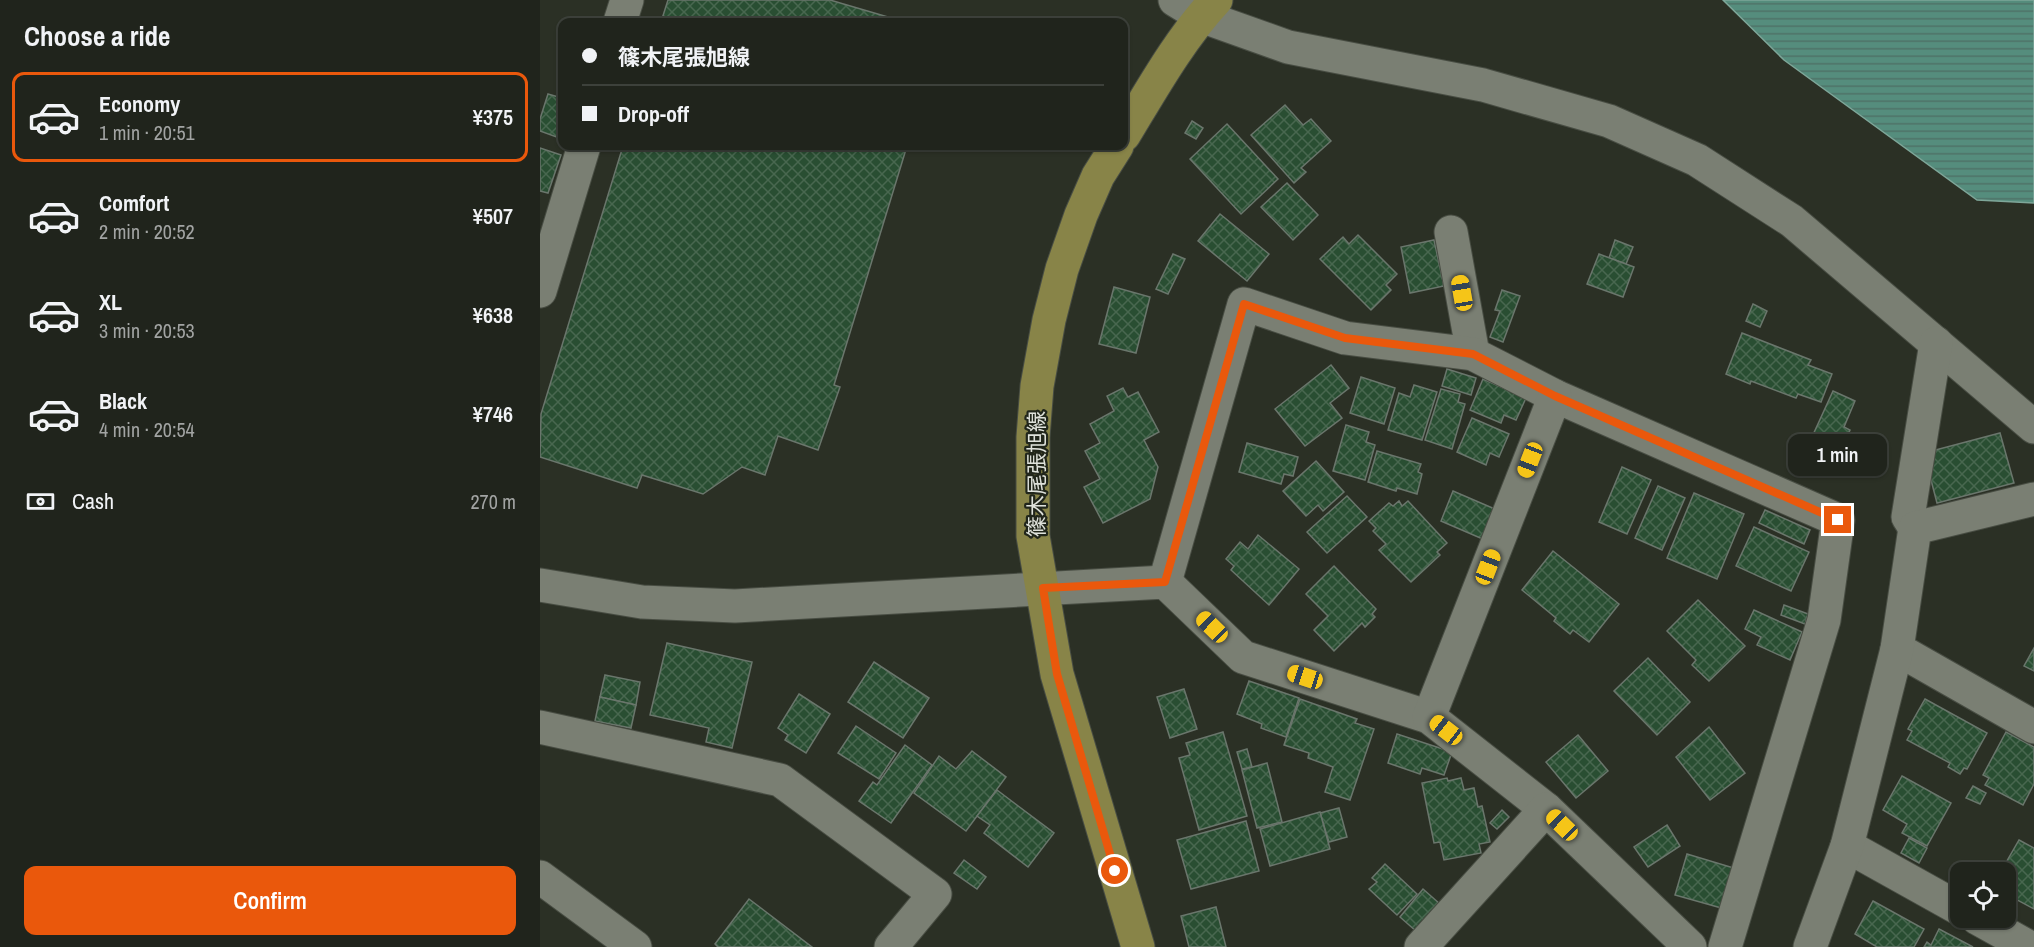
<!DOCTYPE html>
<html lang="en">
<head>
<meta charset="utf-8">
<style>
	body { margin:0; font-family:"Archivo Narrow","Noto Sans JP",sans-serif; background:#282c25; color:#f1f3f6; height:100vh; display:flex; flex-direction:column; font-size:22px; white-space:nowrap }
	* { box-sizing:border-box; margin:0 }
	p { font-size:20px; color:#a2a4a3 }
	.icon { flex:none; width:33px; height:33px; fill:none; stroke:currentColor; stroke-width:2; stroke-linecap:round; stroke-linejoin:round }
	.map { position:relative; flex:1; overflow:hidden }
	.side { display:flex; flex-direction:column; background:#20241c; width:540px }
	.side>* { flex:none }
	.top-card { position:absolute; left:18px; top:18px; width:570px; height:132px; border-radius:12px; box-shadow:0 2px 4px #0004,0 0 0 2px #3d413b; display:grid; align-content:center; height:132px; padding:0 24px; background:#20241c }
	.tools { position:absolute; left:1410px; top:862px; display:grid; gap:12px }
	.tools a { display:grid; place-items:center; width:66px; height:66px; border-radius:12px; background:#20241c; box-shadow:0 2px 4px #0004,0 0 0 2px #3d413b; font-size:30px }
	.end { position:absolute; width:27px; height:27px; margin:-14px; border:8px solid #ea580c; background:#fff; box-shadow:0 0 0 3px #fff }
	.from { border-radius:50% }
	.bubble { position:absolute; height:42px; border-radius:12px; background:#20241c; box-shadow:0 2px 4px #0004,0 0 0 2px #3d413b; font-size:20px; font-weight:600; line-height:42px; text-align:center }
	.car { position:absolute; width:18px; height:36px; margin:-18px -9px; border-radius:8px; box-shadow:0 0 4px 2px #0007; background:linear-gradient(#f5c518 24%,#345 0 40%,#f5c518 0 76%,#345 0 86%,#f5c518 0) }
	.top-card b { display:flex; align-items:center; gap:21px; height:57px; font-size:22px }
	.top-card b+b { border-top:2px solid #3d413b }
	.top-card i { width:15px; height:15px; background:#f1f3f6 }
	ul { padding:0; list-style:none }
	li { display:flex; align-items:center; gap:18px; height:90px; margin:0 12px 9px; padding:0 12px; border:3px solid transparent; border-radius:12px }
	li div { flex:1 }
	li b { display:block; font-size:22px }
	li em { font-style:normal; font-weight:600 }
	li.current { border-color:#ea580c }
	li>.icon { width:54px; height:54px; stroke-width:1.5 }
	h2 { padding:0 24px; font-size:27px; line-height:72px }
	.pay { display:flex; align-items:center; gap:15px; height:66px; padding:0 24px; font-size:22px }
	.pay p { margin-inline-start:auto }
	.primary-button { display:flex; gap:12px; margin-top:auto; padding:12px 24px }
	.primary-button a { flex:1; height:69px; border-radius:12px; background:#ea580c; color:#fff; font-size:24px; font-weight:600; line-height:69px; text-align:center }
	main { display:flex; flex:1; min-height:0 }
	.map>svg:first-child { display:block }
	.water { fill:url(#water-rules); stroke:#7ea699; stroke-width:1.5 }
	.building { fill:url(#building-cross-hatch); stroke:#6a766c; stroke-width:1.5 }
	.lines { fill:none; stroke-linecap:round; stroke-linejoin:round }
	.minor-casing { stroke:#484d43; stroke-width:35 }
	.major-casing { stroke:#484d43; stroke-width:35 }
	.minor { stroke:#7a7f73; stroke-width:33 }
	.major { stroke:#888448; stroke-width:33 }
	.route { stroke:#ea580c; stroke-width:8 }
	.labels { text-anchor:middle; dominant-baseline:central; stroke-width:4.5; stroke-linejoin:round; paint-order:stroke }
	.street-label { font-size:21px; fill:#dfe2db; stroke:#21261b }
</style>
</head>
<body>
<main>
<section class="side">
<h2>Choose a ride</h2>
<ul>
<li class="current"><svg class="icon" aria-label="car" viewBox="0 0 24 24"><path d="M5 17H2v-5l4-1 3-4h7l3 4 3 1v5h-3M9 17h6M6 11h13"/><circle cx="7" cy="17" r="2"/><circle cx="17" cy="17" r="2"/></svg><div><b>Economy</b><p>1 min · 20:51</p></div><em>¥375</em></li>
<li><svg class="icon" aria-label="car" viewBox="0 0 24 24"><path d="M5 17H2v-5l4-1 3-4h7l3 4 3 1v5h-3M9 17h6M6 11h13"/><circle cx="7" cy="17" r="2"/><circle cx="17" cy="17" r="2"/></svg><div><b>Comfort</b><p>2 min · 20:52</p></div><em>¥507</em></li>
<li><svg class="icon" aria-label="car" viewBox="0 0 24 24"><path d="M5 17H2v-5l4-1 3-4h7l3 4 3 1v5h-3M9 17h6M6 11h13"/><circle cx="7" cy="17" r="2"/><circle cx="17" cy="17" r="2"/></svg><div><b>XL</b><p>3 min · 20:53</p></div><em>¥638</em></li>
<li><svg class="icon" aria-label="car" viewBox="0 0 24 24"><path d="M5 17H2v-5l4-1 3-4h7l3 4 3 1v5h-3M9 17h6M6 11h13"/><circle cx="7" cy="17" r="2"/><circle cx="17" cy="17" r="2"/></svg><div><b>Black</b><p>4 min · 20:54</p></div><em>¥746</em></li>
</ul>
<div class="pay"><svg class="icon" aria-label="cash" viewBox="0 0 24 24"><path d="M3 7h18v10H3z"/><circle cx="12" cy="12" r="2"/></svg>Cash<p>270 m</p></div>
<div class="primary-button"><a>Confirm</a></div>
</section>
<div class="map">
<svg width="1494" height="947" viewBox="0 0 1494 947">
	<defs>
		<pattern id="water-rules" width="6" height="5" patternUnits="userSpaceOnUse" patternTransform="scale(1.5)"><rect width="6" height="5" fill="#558d7d"/><path d="M0 2.5h6" fill="none" stroke="#4f7368"/></pattern>
		<pattern id="building-cross-hatch" width="8" height="8" patternUnits="userSpaceOnUse" patternTransform="scale(1.5)"><rect width="8" height="8" fill="#294e32"/><path d="M0 0l8 8M0 8l8-8" fill="none" stroke="#48674f"/></pattern>
	</defs>
	<rect width="100%" height="100%" fill="#2b3025"/>
	<path class="water" d="M1183 0H1494V203L1437 200 1244 60Z"/>
	<g class="building">
		<path d="M128 0H290L365 22H121Z"/>
		<path d="M8 94 22 98V139L0 131V119Z"/>
		<path d="M745 105 763 125 771 119 791 141 761 168 766 172 754 183 711 135Z"/>
		<path d="M652 121 663 128 656 139 645 133Z"/>
		<path d="M687 124 738 179 701 214 650 159Z"/>
		<path d="M83 146H367L294 385 300 387 278 450 238 436 225 475 202 467 163 494 102 475 97 488 0 457 1 414Z"/>
		<path d="M0 148 21 155 8 193 0 191Z"/>
		<path d="M747 183 778 215 753 240 721 207Z"/>
		<path d="M680 214 729 254 707 281 658 241Z"/>
		<path d="M818 235 857 274 846 285 851 290 831 310 780 259 803 237 809 244Z"/>
		<path d="M894 240 904 286 870 293 861 247Z"/>
		<path d="M1075 240 1093 247 1086 264 1069 258Z"/>
		<path d="M633 254 645 259 628 294 616 289Z"/>
		<path d="M1059 254 1094 267 1083 297 1047 284Z"/>
		<path d="M574 287 610 297 596 353 559 344Z"/>
		<path d="M962 290 980 296 963 342 950 337 960 311 955 310Z"/>
		<path d="M1213 304 1227 311 1220 327 1206 321Z"/>
		<path d="M1202 333 1271 360 1268 365 1292 374 1281 402 1258 394 1256 398 1211 381 1210 384 1186 374Z"/>
		<path d="M791 365 809 388 790 403 802 418 765 446 735 409Z"/>
		<path d="M907 369 936 378 931 395 902 386Z"/>
		<path d="M821 377 855 388 844 424 810 413Z"/>
		<path d="M943 379 986 398 976 420 964 415 961 423 930 410Z"/>
		<path d="M874 385 897 392 882 440 848 430 859 393 870 397Z"/>
		<path d="M583 388 588 397 598 392 619 432 604 440 618 467 610 499 563 523 544 487 560 479 545 451 560 443 550 424 574 411 567 396Z"/>
		<path d="M901 389 920 394 918 402 925 404 912 449 885 440Z"/>
		<path d="M1293 391 1315 401 1304 427 1310 430 1301 450 1306 452 1295 474 1262 459Z"/>
		<path d="M932 418 969 434 959 457 950 453 946 465 917 452Z"/>
		<path d="M806 425 829 432 826 442 835 445 825 480 793 471Z"/>
		<path d="M1460 433 1474 483 1397 503 1384 453Z"/>
		<path d="M707 443 758 457 753 476 744 474 741 484 699 472Z"/>
		<path d="M837 451 881 464 878 472 882 474 877 494 857 488 856 491 828 482Z"/>
		<path d="M776 461 804 492 783 511 778 505 766 516 743 491Z"/>
		<path d="M1082 467 1111 480 1087 534 1059 522Z"/>
		<path d="M1118 486 1145 498 1122 550 1095 538Z"/>
		<path d="M913 491 957 510 945 540 901 521Z"/>
		<path d="M1154 493 1204 514 1177 579 1127 558Z"/>
		<path d="M807 496 827 517 787 553 767 532Z"/>
		<path d="M859 501 862 506 868 501 907 543 897 552 900 555 871 582 839 550 846 544 833 531 836 528 829 521 849 503 853 506Z"/>
		<path d="M1225 510 1270 530 1264 544 1219 523Z"/>
		<path d="M1214 527 1269 552 1251 591 1196 566Z"/>
		<path d="M718 535 759 569 729 605 691 570 694 566 686 559 700 542 708 549Z"/>
		<path d="M1013 551 1079 604 1049 642 1033 630 1030 634 1014 621 1016 618 982 590Z"/>
		<path d="M794 566 836 609 832 614 835 617 825 627 822 623 794 651 774 630 788 616 766 594Z"/>
		<path d="M1158 600 1205 646 1169 681 1152 665 1156 660 1127 631Z"/>
		<path d="M1244 605 1268 614 1265 624 1241 615Z"/>
		<path d="M1214 610 1262 632 1250 660 1217 645 1221 637 1205 629Z"/>
		<path d="M127 643 212 662 192 748 166 742 169 728 110 715Z"/>
		<path d="M1494 648V671L1484 666Z"/>
		<path d="M1108 658 1150 702 1117 735 1074 691Z"/>
		<path d="M334 662 389 698 363 738 308 702Z"/>
		<path d="M65 675 100 682 96 705 60 697Z"/>
		<path d="M709 681 759 698 746 737 721 728 722 724 697 714Z"/>
		<path d="M644 689 657 729 630 738 617 697Z"/>
		<path d="M259 694 290 714 266 753 245 740 248 735 238 728Z"/>
		<path d="M60 697 96 705 91 728 55 721Z"/>
		<path d="M760 699 817 719 815 723 834 729 810 800 785 792 793 767 768 758 769 753 744 745Z"/>
		<path d="M1385 699 1447 733 1427 769 1424 768 1420 774 1408 767 1410 763 1367 740 1372 731 1368 729Z"/>
		<path d="M316 726 356 753 339 779 298 753Z"/>
		<path d="M1169 727 1205 773 1170 800 1136 757Z"/>
		<path d="M683 732 707 816 659 830 639 758 650 755 646 743Z"/>
		<path d="M1466 732 1494 747V784L1483 805 1445 785 1449 778 1443 775Z"/>
		<path d="M857 734 912 752 904 775 882 768 880 774 848 763Z"/>
		<path d="M1038 735 1068 771 1036 798 1006 762Z"/>
		<path d="M365 745 392 765 351 823 319 801 333 782 337 785Z"/>
		<path d="M707 749 712 767 702 769 697 752Z"/>
		<path d="M432 751 466 777 426 831 374 793 399 756 416 769Z"/>
		<path d="M727 763 742 822 717 828 702 770Z"/>
		<path d="M1362 776 1411 803 1387 846 1362 833 1367 824 1343 810Z"/>
		<path d="M907 778 908 781 921 778 924 790 934 788 938 807 942 806 950 842 939 844 941 853 904 860 900 842 894 843 882 783Z"/>
		<path d="M1433 786 1446 793 1440 804 1426 798Z"/>
		<path d="M457 790 514 833 488 867 444 833 450 825 437 816Z"/>
		<path d="M799 808 807 837 789 842 780 813Z"/>
		<path d="M962 810 969 817 957 829 950 823Z"/>
		<path d="M780 812 790 849 730 866 720 829Z"/>
		<path d="M706 821 719 871 651 889 637 840Z"/>
		<path d="M1127 825 1140 846 1108 867 1094 847Z"/>
		<path d="M1369 838 1387 848 1379 863 1361 853Z"/>
		<path d="M1479 840 1494 848V909L1468 895 1473 886 1466 881V873H1460Z"/>
		<path d="M1147 854 1197 869 1185 909 1135 895Z"/>
		<path d="M424 860 446 877 437 889 414 873Z"/>
		<path d="M845 864 877 894 857 915 829 889 837 882 832 878Z"/>
		<path d="M883 889 900 904 877 932 860 917Z"/>
		<path d="M209 899 272 947H178L175 944Z"/>
		<path d="M1333 901 1384 929 1374 947H1337L1315 934Z"/>
		<path d="M676 907 686 947H649L641 916Z"/>
		<path d="M1399 929 1433 947H1384L1387 942 1391 945Z"/>
	</g>
	<g class="lines">
		<defs>
			<g id="minor">
				<path d="M635 0 661 16 748 47 943 85 1069 121 1157 160 1252 221 1494 427"/>
				<path d="M80 22 87 0"/>
				<path d="M911 232 933 354"/>
				<path d="M0 291 44 146"/>
				<path d="M1375 528 1368 517 1396 343"/>
				<path d="M625 582 704 304 805 338 933 354 1015 396 1298 520 1284 620 1185 947"/>
				<path d="M0 585 102 602 195 606 625 582 703 657 889 717 1006 809 1150 947"/>
				<path d="M1357 649 1494 727"/>
				<path d="M889 717 1015 396"/>
				<path d="M0 727 240 780 395 894 351 947"/>
				<path d="M1307 846 1420 909"/>
				<path d="M0 877 95 947"/>
				<path d="M1437 918 1489 947"/>
				<path d="M881 947 1006 809"/>
				<path d="M1270 947 1307 846 1357 649 1375 528 1494 499"/>
			</g>
			<g id="major">
				<path d="M584 135C612 89 639 40 676 0"/>
				<path d="M577 146 558 176 541 215 522 269 509 320 497 386 493 437V536L517 674 598 947"/>
			</g>
		</defs>
		<use href="#minor" class="minor-casing"/>
		<use href="#major" class="major-casing"/>
		<use href="#minor" class="minor"/>
		<use href="#major" class="major"/>
	</g>
	<g class="lines">
		<path class="route" d="M575 871 517 674 503 588 625 582 704 304 805 338 933 354 1015 396 1298 520"/>
	</g>
	<g class="labels">
		<g class="street-label">
			<text transform="translate(496 474) rotate(-90)">篠木尾張旭線</text>
		</g>
	</g>
</svg>
<div class="tools">
<a><svg class="icon" aria-label="locate" viewBox="0 0 24 24"><circle cx="12" cy="12" r="6"/><path d="M12 2v4M12 18v4M2 12h4M18 12h4"/></svg></a>
</div>
<i class="end from" style="left:575px;top:871px"></i>
<i class="end" style="left:1298px;top:520px"></i>
<div class="bubble" style="left:1248px;top:434px;width:99px">1 min</div>
<i class="car" style="left:922px;top:293px;rotate:350deg"></i>
<i class="car" style="left:990px;top:460px;rotate:201deg"></i>
<i class="car" style="left:948px;top:567px;rotate:21deg"></i>
<i class="car" style="left:672px;top:627px;rotate:314deg"></i>
<i class="car" style="left:765px;top:677px;rotate:288deg"></i>
<i class="car" style="left:906px;top:730px;rotate:308deg"></i>
<i class="car" style="left:1022px;top:825px;rotate:314deg"></i>
<div class="top-card">
<b><i class="from"></i>篠木尾張旭線</b>
<b><i></i>Drop-off</b>
</div>
</div>
</main>
</body>
</html>
